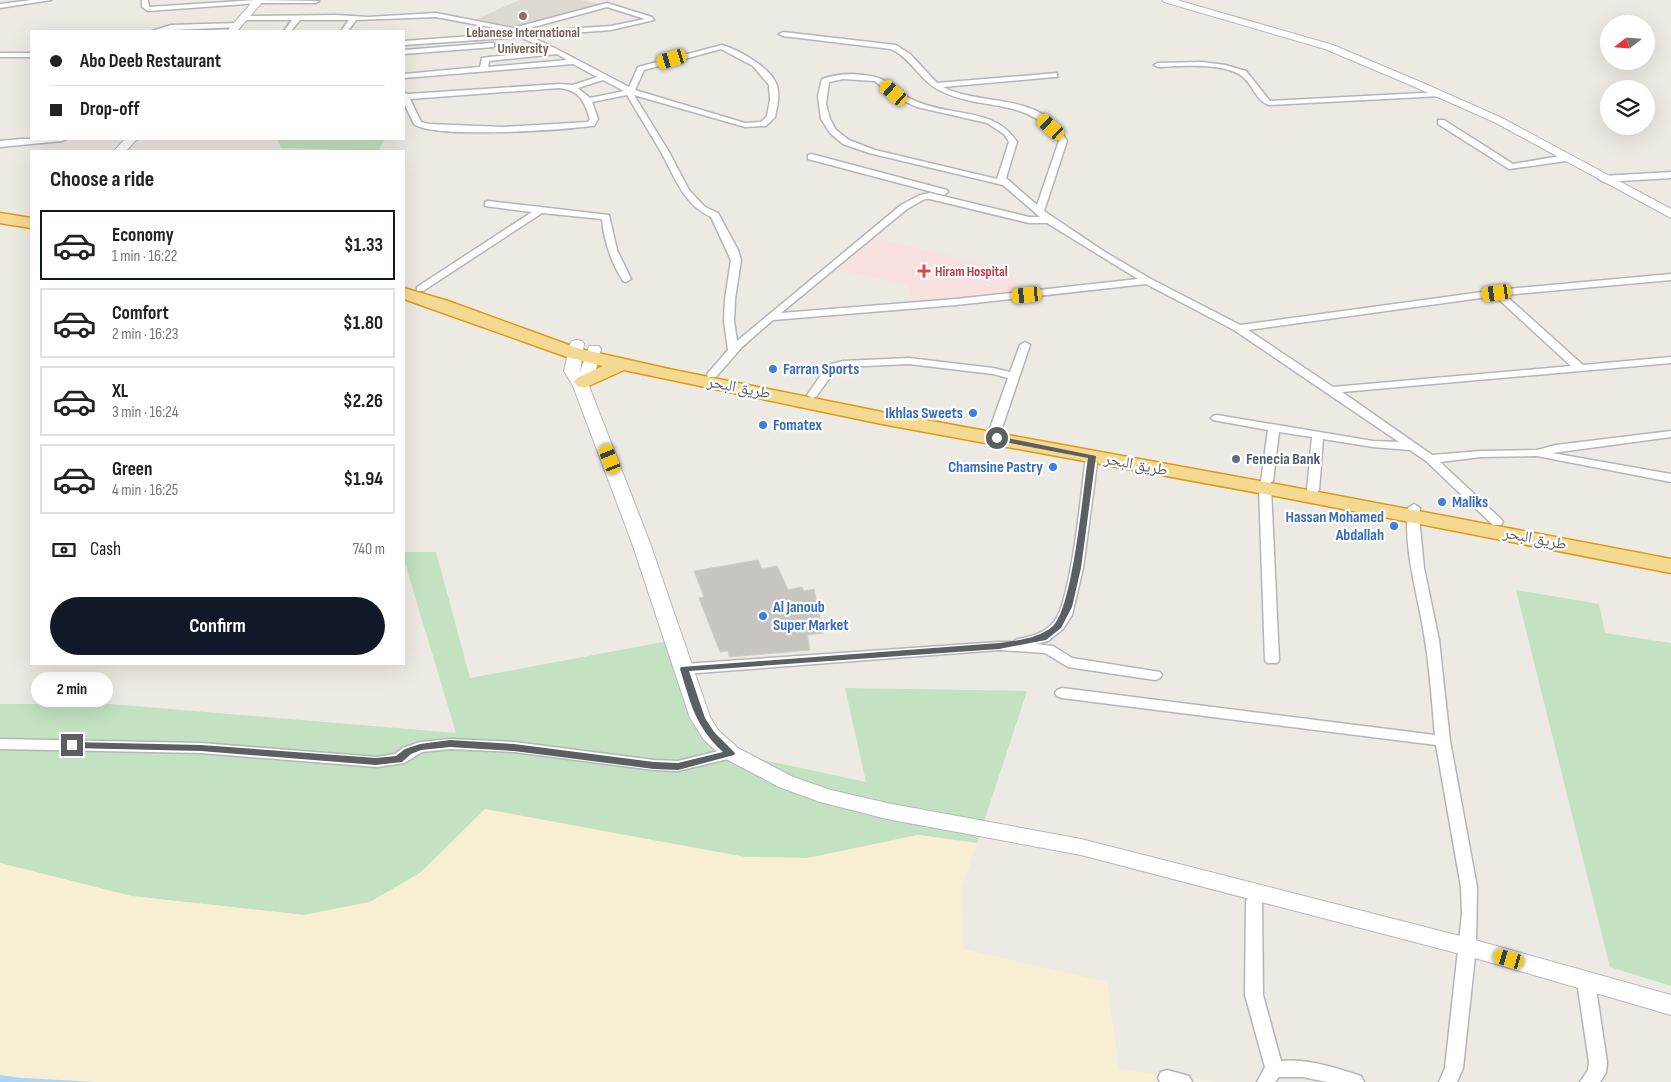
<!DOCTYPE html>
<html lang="en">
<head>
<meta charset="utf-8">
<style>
	body { margin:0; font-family:"Sofia Sans Condensed","Noto Naskh Arabic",sans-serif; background:#f6f6f6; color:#222; height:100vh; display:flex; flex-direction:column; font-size:19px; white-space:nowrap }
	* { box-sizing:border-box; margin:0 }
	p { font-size:16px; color:#767676 }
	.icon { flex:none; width:28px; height:28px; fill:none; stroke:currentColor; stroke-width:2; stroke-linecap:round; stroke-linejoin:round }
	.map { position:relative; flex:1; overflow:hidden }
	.sheet { position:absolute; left:30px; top:150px; width:375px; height:515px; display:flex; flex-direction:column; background:#fff; border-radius:0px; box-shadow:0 5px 20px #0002 }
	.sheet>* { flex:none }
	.banner { position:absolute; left:30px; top:30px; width:375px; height:110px; border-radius:0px; box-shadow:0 5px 20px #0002; display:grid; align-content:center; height:110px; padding:0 20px; background:#fff }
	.needle { width:32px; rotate:253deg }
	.fabs { position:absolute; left:1600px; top:15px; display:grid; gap:10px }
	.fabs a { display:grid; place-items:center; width:55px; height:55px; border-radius:50%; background:#fff; box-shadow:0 5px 20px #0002; font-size:25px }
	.end { position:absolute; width:22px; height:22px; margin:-11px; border:6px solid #5b5f62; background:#fff; box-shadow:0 0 0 2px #fff }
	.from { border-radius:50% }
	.bubble { position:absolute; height:35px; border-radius:18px; background:#fff; box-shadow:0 5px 20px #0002; font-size:16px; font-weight:700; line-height:35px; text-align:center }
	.car { position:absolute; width:15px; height:30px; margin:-15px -8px; border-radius:6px; box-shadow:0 0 4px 1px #0007; background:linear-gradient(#f5c518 24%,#345 0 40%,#f5c518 0 76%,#345 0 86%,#f5c518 0) }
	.banner b { display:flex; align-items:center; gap:18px; height:48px; font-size:19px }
	.banner b+b { border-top:1px solid #e0e0e0 }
	.banner i { width:12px; height:12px; background:#222 }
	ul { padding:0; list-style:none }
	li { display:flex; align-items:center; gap:15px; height:70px; margin:0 10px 8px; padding:0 10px; border:2px solid #e0e0e0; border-radius:0px }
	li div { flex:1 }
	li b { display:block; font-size:19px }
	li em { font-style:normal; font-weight:700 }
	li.current { border-color:#111827 }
	li>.icon { width:45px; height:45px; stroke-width:1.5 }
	h2 { padding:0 20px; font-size:22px; line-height:60px }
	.pay { display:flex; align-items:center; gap:12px; height:55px; padding:0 20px; font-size:19px }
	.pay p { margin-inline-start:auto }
	.button { display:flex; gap:10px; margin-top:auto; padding:10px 20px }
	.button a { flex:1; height:58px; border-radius:30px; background:#111827; color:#fff; font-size:20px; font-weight:700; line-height:58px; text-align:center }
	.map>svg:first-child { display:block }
	.education { fill:#dcd9d1 }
	.medical { fill:#f9e1e0 }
	.green { fill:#c2e2c1 }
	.sand { fill:#f7eed3 }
	.water { fill:#a7d7f8 }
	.building { fill:#c8c5c0; stroke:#d1ccc2 }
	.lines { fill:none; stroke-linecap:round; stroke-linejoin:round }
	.street-casing { stroke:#b3b5b9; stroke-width:3 }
	.secondary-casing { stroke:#b4b7bc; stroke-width:2 }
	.highway-casing { stroke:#de9912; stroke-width:3 }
	.street { fill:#fff; fill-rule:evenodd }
	.secondary { fill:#fff; fill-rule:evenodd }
	.highway { fill:#f4d992; fill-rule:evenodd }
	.route { fill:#5b5f62 }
	.education-dot { fill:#8d6e63; stroke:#fff; stroke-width:2 }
	.health-dot { fill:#e0444e; stroke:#fff; stroke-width:2 }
	.shop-dot { fill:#3f7fe0; stroke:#fff; stroke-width:2 }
	.service-dot { fill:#5c6f8a; stroke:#fff; stroke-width:2 }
	.labels { text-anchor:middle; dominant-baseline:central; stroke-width:4.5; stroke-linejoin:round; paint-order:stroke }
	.far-education-label { font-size:14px; font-weight:bold; fill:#785e54; stroke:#fff }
	.far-health-label { font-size:14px; font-weight:bold; fill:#be3a42; stroke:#fff; text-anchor:start }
	.shop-label { font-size:16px; font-weight:bold; fill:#366cbe; stroke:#fff; text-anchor:start }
	.street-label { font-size:16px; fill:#5b5f62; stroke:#fff }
	.service-label { font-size:16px; font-weight:bold; fill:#4e5e75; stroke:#fff; text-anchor:start }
</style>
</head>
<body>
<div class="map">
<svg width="1671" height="1082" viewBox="0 0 1671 1082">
	<rect width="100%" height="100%" fill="#edeae3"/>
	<path class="education" d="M519 0H582L601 4 517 27 475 20Z"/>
	<path class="medical" d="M870 237 969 260 1012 273 1019 293 913 302 906 284 832 269Z"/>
	<g class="green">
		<path d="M277 139H385L378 151 281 148Z"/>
		<path d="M404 552H436L470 678 674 640 691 694 731 753 866 782 845 688 1027 691 977 843 918 835 808 858 745 857 484 810 420 873 370 902 304 915 131 896 0 863V704H111L456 733 404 560Z"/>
		<path d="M1516 590 1599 604 1605 633 1671 643V986L1610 967Z"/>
	</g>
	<path class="sand" d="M485 809 745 857 808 858 918 835 977 843 962 886 963 949 1107 982 1119 1069 1218 1082H97L22 1078 0 1075V863L131 896 304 915 370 902 420 873Z"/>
	<path class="water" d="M0 1075 22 1078 97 1082H0Z"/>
	<path class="building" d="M758 560 762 569 777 566 788 590 802 587 804 591 814 589 823 633 807 635 810 650 729 657 728 651 720 652 699 598 704 597 694 571Z"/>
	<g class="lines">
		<defs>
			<g id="street">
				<path d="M32 0H51L0 8V4Z"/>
				<path d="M142 0H148L149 7 256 0 319 1 316 3H260L148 11 142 7Z"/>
				<path d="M607 3 652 17 654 20 611 30 530 36C564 52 596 70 629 87L638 67 722 45C739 50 772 68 777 86 780 96 777 107 775 117L766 126 745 127 634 95 669 152 689 190 705 207 718 213 738 250 741 260 735 299 734 321 737 341 901 205 920 195 930 193 1029 217H1040L1003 185 869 153 843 144 830 133 821 119 818 96 822 79C839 73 858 73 875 77 885 79 890 85 897 91 903 96 911 99 918 102 952 117 995 107 1017 142L1006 178 1037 205 1059 141C1029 96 983 112 941 91 921 82 912 59 891 49L783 36 779 34 783 32 896 45 910 54 937 83 1057 73V77H1054L943 87C978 105 1027 94 1056 125 1060 129 1064 136 1067 141L1044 211 1105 252 1151 279 1240 325 1497 290 1671 274V280L1505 295 1583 365 1671 357V363L1342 392 1432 455 1481 451 1537 450 1556 445 1671 431V437L1552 453 1671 474V482L1537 456 1481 457 1440 462 1501 519 1503 522 1501 525H1493L1426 461 1410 450 1373 447 1323 439 1319 490 1317 493H1309L1307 490 1312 437 1279 432 1273 481 1267 485 1263 484 1261 481 1268 430 1213 420 1211 418 1213 416 1217 415 1373 441 1399 442 1234 330 1146 284 956 305 773 320 742 347 716 377H708L707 375 708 373 728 350 724 321 725 299 731 260 711 217C683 204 675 177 661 152 650 133 638 114 627 95L592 102 598 119 594 126H591C562 130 433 139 414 124L404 103V93L408 94 559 84 573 85 597 77 573 64 404 78V74L480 67 482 58 489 57 550 51 520 37 404 45V41L512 33 505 30 436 17 356 20 348 31H341L349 20H300L291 31H284L292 20H244L240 18 244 16 336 15 368 17 436 13 513 28ZM607 7 645 19 611 26 522 32 519 31ZM721 49 753 66 769 85 770 100 767 116 761 122 745 123 635 90 644 70ZM557 54 567 60 488 67 489 61ZM843 79 875 81 893 96 917 107 987 123 1004 134 1009 142 997 179 875 150 849 140 836 130 830 119 826 104 829 82ZM603 80 624 91 590 98 578 88ZM559 88C580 90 584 101 590 119L588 122 502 127 429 124 421 122 410 99ZM925 199H930L1029 223H1047L1138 279 956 299 781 313 907 209ZM1495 296 1571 366 1333 387 1248 330Z"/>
				<path d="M237 23 241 25 240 27 152 31 171 25Z"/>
				<path d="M491 43H494V47L404 54V50Z"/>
				<rect x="0" y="53" width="31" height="4"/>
				<path d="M1202 62 1225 65 1246 71 1270 101 1441 92 1445 94 1441 96 1269 105C1256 101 1253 85 1243 77 1225 62 1180 66 1158 67L1154 65 1158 63Z"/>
				<path d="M1438 120H1444L1513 164 1566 155 1570 158 1566 161 1509 169 1438 124Z"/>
				<path d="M21 139H66L62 141 0 147V141Z"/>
				<path d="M811 154 947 190 948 192 944 195 808 159V155Z"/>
				<path d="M1671 172V178L1603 182 1599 179 1603 176Z"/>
				<path d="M488 201 609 215 617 250 631 279 626 282 623 281C611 262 604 241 602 219L542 213 423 291H417V287L532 212 485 206V202Z"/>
				<path d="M1025 342 1030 345 1001 431 995 434 989 431 1008 378 993 374 909 364 843 367 836 369 816 397 812 398 807 395 828 365 843 361 909 358 993 368 1010 372 1020 345Z"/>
				<path d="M1092 453 1098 456 1083 568 1072 615 1063 629 1048 641 1036 644 1053 646 1072 658 1160 672 1162 675 1160 678 1155 680 1068 667 1045 653 999 650 684 674 679 672 677 669 679 666 684 664 999 642H1014L1015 640C1030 636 1042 635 1053 623 1071 605 1082 487 1086 456Z"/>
				<path d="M1265 484 1271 488 1279 660 1277 663H1267L1265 660 1259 488Z"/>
				<path d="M1414 504 1420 508 1419 517 1424 568 1439 640 1450 741 1477 887 1476 947 1463 1068 1457 1082H1439L1445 1068 1462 914 1461 887 1436 745 1062 698 1057 696 1055 693 1057 690 1062 688 1435 735C1432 703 1430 671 1425 640 1419 598 1403 551 1408 508Z"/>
				<path d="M0 739 201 743 377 757 395 754 403 748 420 742 450 739 514 742 654 760 678 761 731 748 736 749 738 753 736 757 678 771 654 770 514 752 450 749 422 752 404 763 377 767 201 753 0 749Z"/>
				<path d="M1258 888 1264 890 1266 894 1262 901 1263 995 1281 1061C1307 1058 1337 1068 1361 1076L1364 1082H1327L1303 1077H1279L1275 1082H1257L1265 1067 1245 995 1246 901 1252 890Z"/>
				<path d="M1586 975 1592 977 1595 982 1607 1062 1606 1073 1600 1082H1580L1588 1070 1589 1062 1577 982 1580 977Z"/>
				<path d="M1167 1070 1189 1076 1192 1082H1160L1158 1078 1161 1072Z"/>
			</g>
			<g id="secondary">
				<path d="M254 0H264L237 31H227Z"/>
				<path d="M1162 0H1177L1333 45 1423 83 1502 118 1671 209V218L1494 122 1415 87 1325 49 1164 2Z"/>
				<path d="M125 139H137L126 151H114Z"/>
				<path d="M577 340 582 341 584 344 580 372 589 346H599L601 349 594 378 589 386 650 543 710 717 718 730 738 748 793 777 831 790 887 803 1081 839 1468 938 1671 995V1015L1468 956 1081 855 887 819 820 802 779 787 724 758 704 740 690 718 632 543 573 386 564 371 570 344 572 341Z"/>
			</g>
			<g id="highway">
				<path d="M0 213 31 218V228L0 223Z"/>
				<path d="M404 288 448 301 580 349 669 369 882 412 1281 485 1671 559V573L1281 497 882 424 624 370 584 388 577 386 574 382 577 378 603 366 567 357 404 299Z"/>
			</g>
		</defs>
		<use href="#street" class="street-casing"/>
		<use href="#secondary" class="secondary-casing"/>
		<use href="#highway" class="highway-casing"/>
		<use href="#street" class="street"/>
		<use href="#secondary" class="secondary"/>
		<use href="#highway" class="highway"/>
	</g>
	<path class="route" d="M997 436 1096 456 1081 568 1072 607 1061 628 1046 640 999 649 689 671 705 718 714 732 735 753 734 755 678 770 654 769 514 751 450 747 421 750 411 754 402 762 376 765 201 751 72 748 68 745 72 742 201 745 376 758 396 756 405 749 420 744 450 740 514 744 654 762 678 763 723 752C695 726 691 704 680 669L681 667 999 643C1018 640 1038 639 1053 626 1073 607 1083 489 1088 458L994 440 993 438Z"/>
	<circle class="education-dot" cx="523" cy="16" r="5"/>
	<path class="health-dot" d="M921.5 263.5h5v5h5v5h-5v5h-5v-5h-5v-5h5z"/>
	<g class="shop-dot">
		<circle cx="773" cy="369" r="5"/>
		<circle cx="973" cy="413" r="5"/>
		<circle cx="763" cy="425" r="5"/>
		<circle cx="1053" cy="467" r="5"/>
		<circle cx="1442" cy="502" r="5"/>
		<circle cx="1394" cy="526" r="5"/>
		<circle cx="763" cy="616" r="5"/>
	</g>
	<circle class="service-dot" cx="1236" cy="459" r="5"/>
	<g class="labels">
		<g class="far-education-label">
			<text x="523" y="32">Lebanese International<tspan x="523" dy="16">University</tspan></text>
		</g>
		<g class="far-health-label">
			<text x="935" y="271">Hiram Hospital</text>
		</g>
		<g class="shop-label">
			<text x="783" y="369">Farran Sports</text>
			<text x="963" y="413" text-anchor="end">Ikhlas Sweets</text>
			<text x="773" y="425">Fomatex</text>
			<text x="1043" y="467" text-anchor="end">Chamsine Pastry</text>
			<text x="1452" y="502">Maliks</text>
			<text x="1384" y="517" text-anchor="end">Hassan Mohamed<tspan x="1384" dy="18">Abdallah</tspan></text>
			<text x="773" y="607">Al Janoub<tspan x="773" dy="18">Super Market</tspan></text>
		</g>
		<g class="street-label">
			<text transform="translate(739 388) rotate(11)">طريق البحر</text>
			<text transform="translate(1136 465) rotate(11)">طريق البحر</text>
			<text transform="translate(1535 539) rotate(11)">طريق البحر</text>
		</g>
		<g class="service-label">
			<text x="1246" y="459">Fenecia Bank</text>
		</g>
	</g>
</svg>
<div class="fabs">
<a><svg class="needle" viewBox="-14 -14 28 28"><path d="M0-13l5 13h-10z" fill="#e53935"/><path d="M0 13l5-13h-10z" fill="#767676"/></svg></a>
<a><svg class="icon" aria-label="layers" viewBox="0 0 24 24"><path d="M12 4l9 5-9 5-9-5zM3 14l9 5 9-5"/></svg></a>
</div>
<i class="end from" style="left:997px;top:438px"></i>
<i class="end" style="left:72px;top:745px"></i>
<div class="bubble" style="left:31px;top:672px;width:82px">2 min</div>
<i class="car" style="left:672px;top:59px;rotate:253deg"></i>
<i class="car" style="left:894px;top:93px;rotate:311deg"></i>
<i class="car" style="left:1051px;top:127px;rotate:312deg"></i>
<i class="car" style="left:1497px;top:293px;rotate:262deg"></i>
<i class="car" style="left:1027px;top:295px;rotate:264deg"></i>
<i class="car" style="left:610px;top:459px;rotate:338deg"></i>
<i class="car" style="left:1509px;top:959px;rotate:286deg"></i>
<div class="banner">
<b><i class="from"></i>Abo Deeb Restaurant</b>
<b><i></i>Drop-off</b>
</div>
<section class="sheet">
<h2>Choose a ride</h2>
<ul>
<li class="current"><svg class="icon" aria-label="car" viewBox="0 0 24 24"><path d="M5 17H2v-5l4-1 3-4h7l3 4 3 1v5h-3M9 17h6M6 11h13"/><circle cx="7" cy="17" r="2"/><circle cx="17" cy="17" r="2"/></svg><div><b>Economy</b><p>1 min · 16:22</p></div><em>$1.33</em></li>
<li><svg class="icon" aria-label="car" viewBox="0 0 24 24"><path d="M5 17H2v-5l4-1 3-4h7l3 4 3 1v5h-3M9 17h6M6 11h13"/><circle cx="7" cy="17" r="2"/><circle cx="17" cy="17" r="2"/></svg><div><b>Comfort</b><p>2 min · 16:23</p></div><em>$1.80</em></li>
<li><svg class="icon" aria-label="car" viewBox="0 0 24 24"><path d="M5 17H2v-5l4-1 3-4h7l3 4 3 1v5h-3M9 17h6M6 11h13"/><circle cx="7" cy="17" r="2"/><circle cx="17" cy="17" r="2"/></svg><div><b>XL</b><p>3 min · 16:24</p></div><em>$2.26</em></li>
<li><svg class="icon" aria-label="car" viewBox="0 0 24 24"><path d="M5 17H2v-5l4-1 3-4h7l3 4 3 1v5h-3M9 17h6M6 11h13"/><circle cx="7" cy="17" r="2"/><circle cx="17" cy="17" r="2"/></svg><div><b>Green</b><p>4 min · 16:25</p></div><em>$1.94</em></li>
</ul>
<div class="pay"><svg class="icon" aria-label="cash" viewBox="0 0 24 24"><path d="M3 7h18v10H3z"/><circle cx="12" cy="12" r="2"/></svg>Cash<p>740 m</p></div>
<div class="button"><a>Confirm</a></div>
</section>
</div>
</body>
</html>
